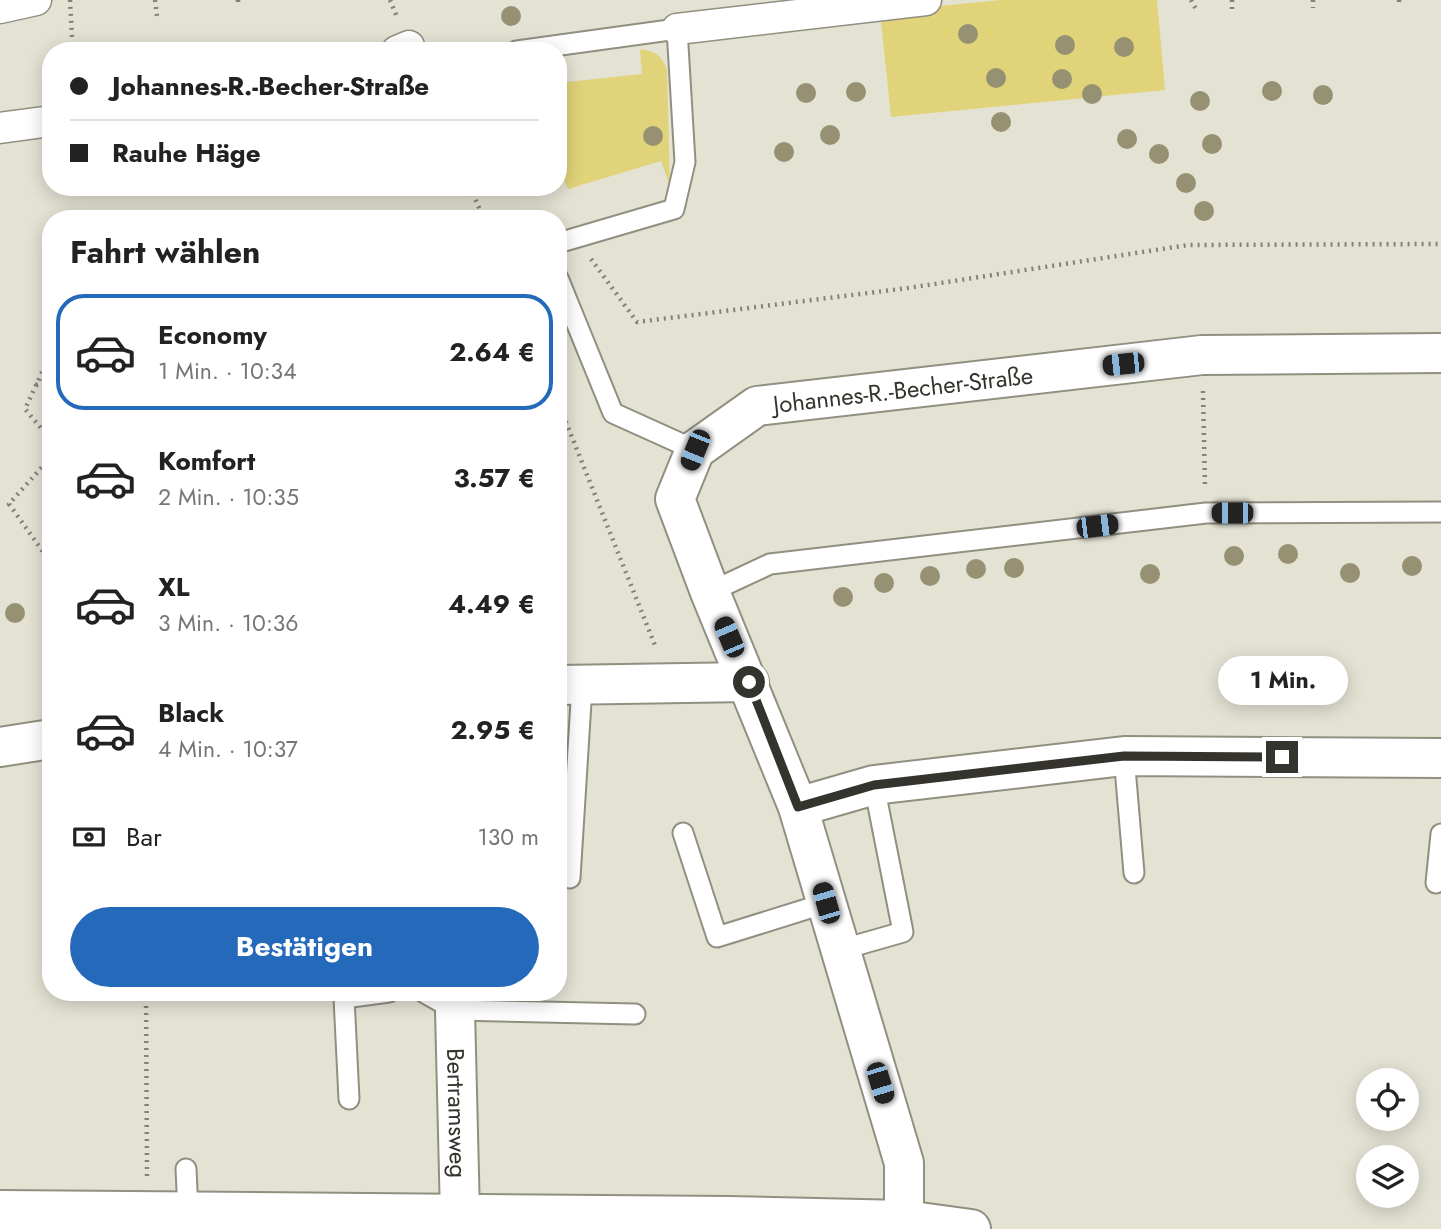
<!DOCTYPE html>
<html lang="de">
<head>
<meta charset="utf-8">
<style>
	body { margin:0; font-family:Jost,sans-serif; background:#f6f6f6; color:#222; height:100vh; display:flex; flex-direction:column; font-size:26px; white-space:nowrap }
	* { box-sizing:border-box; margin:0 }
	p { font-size:23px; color:#767676 }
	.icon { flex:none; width:38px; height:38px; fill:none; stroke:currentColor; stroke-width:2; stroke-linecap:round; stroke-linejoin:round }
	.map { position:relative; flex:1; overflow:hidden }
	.sheet { position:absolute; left:42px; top:210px; width:525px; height:791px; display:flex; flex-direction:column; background:#fff; border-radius:28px; box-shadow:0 4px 18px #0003 }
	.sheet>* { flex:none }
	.guide { position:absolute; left:42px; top:42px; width:525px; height:154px; border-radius:28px; box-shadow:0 4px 18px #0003; display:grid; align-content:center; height:154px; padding:0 28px; background:#fff }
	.tools { position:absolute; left:1356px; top:1068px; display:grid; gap:14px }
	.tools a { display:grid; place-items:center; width:63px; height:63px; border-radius:50%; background:#fff; box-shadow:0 4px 18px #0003; font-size:35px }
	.end { position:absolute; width:32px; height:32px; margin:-16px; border:9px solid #34332d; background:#fff; box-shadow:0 0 0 4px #fff }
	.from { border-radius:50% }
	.bubble { position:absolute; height:49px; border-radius:24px; background:#fff; box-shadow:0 4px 18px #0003; font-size:23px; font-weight:700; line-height:49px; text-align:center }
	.car { position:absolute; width:21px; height:42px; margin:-21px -10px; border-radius:9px; box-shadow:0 0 5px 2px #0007; background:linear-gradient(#222 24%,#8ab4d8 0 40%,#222 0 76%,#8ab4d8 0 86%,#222 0) }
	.guide b { display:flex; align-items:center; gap:24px; height:66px; font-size:26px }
	.guide b+b { border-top:2px solid #e0e0e0 }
	.guide i { width:18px; height:18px; background:#222 }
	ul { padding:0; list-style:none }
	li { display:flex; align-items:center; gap:21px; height:116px; margin:0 14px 10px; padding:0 14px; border:4px solid transparent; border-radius:28px }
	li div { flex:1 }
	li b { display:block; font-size:26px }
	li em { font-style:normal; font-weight:700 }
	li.active { border-color:#2569ba }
	li>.icon { width:63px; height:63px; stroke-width:1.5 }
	h2 { padding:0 28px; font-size:32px; line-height:84px }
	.pay { display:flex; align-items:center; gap:18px; height:77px; padding:0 28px; font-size:26px }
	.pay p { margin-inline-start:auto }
	.cta { display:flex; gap:14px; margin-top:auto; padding:14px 28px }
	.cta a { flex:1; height:80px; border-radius:42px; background:#2569ba; color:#fff; font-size:28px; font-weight:700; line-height:80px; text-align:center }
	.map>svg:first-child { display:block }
	.green { fill:#e1d379 }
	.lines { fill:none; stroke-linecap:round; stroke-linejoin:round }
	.service-casing { stroke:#918f80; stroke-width:23 }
	.pedestrian-casing { stroke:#918f80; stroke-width:33 }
	.minor-casing { stroke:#918f80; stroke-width:42 }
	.tertiary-casing { stroke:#918f80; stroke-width:42 }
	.path { stroke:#848278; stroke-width:4.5; stroke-dasharray:2 5; stroke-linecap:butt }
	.service { stroke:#fff; stroke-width:19 }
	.pedestrian { stroke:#fff; stroke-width:30 }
	.minor { stroke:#fff; stroke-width:38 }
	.tertiary { stroke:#fff; stroke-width:38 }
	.tree { fill:#959172 }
	.route { stroke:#34332d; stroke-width:9 }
	.labels { text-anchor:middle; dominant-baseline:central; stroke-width:5; stroke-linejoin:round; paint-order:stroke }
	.street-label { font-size:24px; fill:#34332d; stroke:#f2f0e0 }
</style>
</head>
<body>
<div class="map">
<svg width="1441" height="1229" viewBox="0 0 1441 1229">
	<rect width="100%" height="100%" fill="#e4e2d3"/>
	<g class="green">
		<path d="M1000 0H1157L1165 90 891 117 880 12Z"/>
		<path d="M640 49C656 51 662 56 667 70L670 186 661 161 568 189 558 167V83L642 74Z"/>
	</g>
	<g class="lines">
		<defs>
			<g id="service">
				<path d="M517 51 677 29 685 162 674 209 558 243"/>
				<path d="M558 278 613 413 695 450"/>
				<path d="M710 592 770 564 1206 513 1441 512"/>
				<path d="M1124 756 1134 873"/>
				<path d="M683 833 717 937 826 903"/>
				<path d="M570 878 582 686"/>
				<path d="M1436 883 1441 834"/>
				<path d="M840 950 903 932 874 785"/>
				<path d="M423 992 455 1010 635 1014"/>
				<path d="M349 1099 344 998 389 992"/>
				<path d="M186 1169 188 1212"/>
			</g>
			<g id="pedestrian">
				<path d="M0 8 36 0"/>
				<path d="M677 29 926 0"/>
				<path d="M397 51 409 46"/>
				<path d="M0 128 51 121"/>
			</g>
			<g id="minor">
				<path d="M558 685 749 682"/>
				<path d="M0 747 51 739"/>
				<path d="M798 807 874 785 1124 756 1441 758"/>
				<path id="s1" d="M455 1010 460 1215"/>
				<path id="s2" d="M904 1229V1163L798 807 710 592 675 499 695 450 757 406 1202 355 1441 353"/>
			</g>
			<path id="tertiary" d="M0 1210 729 1216 905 1220 971 1229"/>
		</defs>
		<use href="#service" class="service-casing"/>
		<use href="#pedestrian" class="pedestrian-casing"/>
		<use href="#minor" class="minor-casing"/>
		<use href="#tertiary" class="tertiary-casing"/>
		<g class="path">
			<path d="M70 0 72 37"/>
			<path d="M155 0 157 16"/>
			<path d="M238 0V4"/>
			<path d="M390 0 397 17"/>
			<path d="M1191 0 1197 11"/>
			<path d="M1232 0V10"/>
			<path d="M1313 0V8"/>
			<path d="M1399 0V6"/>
			<path d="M470 187 484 219"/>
			<path d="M203 219 213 217 254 219"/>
			<path d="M591 259 637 322 908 288 1188 245 1441 244"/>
			<path d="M51 353 25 409 51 440"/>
			<path d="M36 385 51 377"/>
			<path d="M1203 391 1205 487"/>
			<path d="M558 402 656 648"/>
			<path d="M51 457 9 504 51 563"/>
			<path d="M146 992 147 1177"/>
		</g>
		<use href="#service" class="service"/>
		<use href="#pedestrian" class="pedestrian"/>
		<use href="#minor" class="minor"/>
		<use href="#tertiary" class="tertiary"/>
	</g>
	<g class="tree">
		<circle cx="511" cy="16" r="10"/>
		<circle cx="968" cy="34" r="10"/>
		<circle cx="1065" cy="45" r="10"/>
		<circle cx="1124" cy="47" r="10"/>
		<circle cx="996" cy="78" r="10"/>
		<circle cx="1062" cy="79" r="10"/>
		<circle cx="1272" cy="91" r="10"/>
		<circle cx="856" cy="92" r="10"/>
		<circle cx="806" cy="93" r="10"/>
		<circle cx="1092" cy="94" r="10"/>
		<circle cx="1323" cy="95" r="10"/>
		<circle cx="1200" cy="101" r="10"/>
		<circle cx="1001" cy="122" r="10"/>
		<circle cx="830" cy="135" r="10"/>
		<circle cx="653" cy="136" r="10"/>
		<circle cx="1127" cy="139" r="10"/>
		<circle cx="1212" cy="144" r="10"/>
		<circle cx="784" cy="152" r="10"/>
		<circle cx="1159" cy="154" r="10"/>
		<circle cx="1186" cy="183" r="10"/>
		<circle cx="1204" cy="211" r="10"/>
		<circle cx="1288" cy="554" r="10"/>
		<circle cx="1234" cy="556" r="10"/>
		<circle cx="1412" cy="566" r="10"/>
		<circle cx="1014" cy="568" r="10"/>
		<circle cx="976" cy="569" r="10"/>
		<circle cx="1350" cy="573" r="10"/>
		<circle cx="1150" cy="574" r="10"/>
		<circle cx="930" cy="576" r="10"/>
		<circle cx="884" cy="583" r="10"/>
		<circle cx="843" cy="597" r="10"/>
		<circle cx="15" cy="613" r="10"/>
	</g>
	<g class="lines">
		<path class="route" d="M749 682 798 807 874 785 1124 756 1282 757"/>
	</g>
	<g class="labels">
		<g class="street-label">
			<text stroke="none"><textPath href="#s2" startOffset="1045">Johannes-R.-Becher-Straße</textPath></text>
			<text stroke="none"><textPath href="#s1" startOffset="103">Bertramsweg</textPath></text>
		</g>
	</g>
</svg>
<div class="tools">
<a><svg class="icon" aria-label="locate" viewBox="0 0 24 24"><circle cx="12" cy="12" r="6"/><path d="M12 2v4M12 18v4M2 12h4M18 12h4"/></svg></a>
<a><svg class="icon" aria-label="layers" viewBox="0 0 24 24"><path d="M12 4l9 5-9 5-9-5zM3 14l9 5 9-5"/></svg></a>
</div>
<i class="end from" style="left:749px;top:682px"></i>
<i class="end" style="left:1282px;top:757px"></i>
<div class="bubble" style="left:1218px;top:656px;width:130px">1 Min.</div>
<i class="car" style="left:1123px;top:364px;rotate:264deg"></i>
<i class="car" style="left:695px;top:450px;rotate:202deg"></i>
<i class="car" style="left:1232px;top:513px;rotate:270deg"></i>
<i class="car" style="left:1097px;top:526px;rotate:83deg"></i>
<i class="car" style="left:729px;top:637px;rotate:337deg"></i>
<i class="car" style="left:826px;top:903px;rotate:344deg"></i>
<i class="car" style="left:880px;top:1083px;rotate:163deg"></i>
<div class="guide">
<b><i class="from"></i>Johannes-R.-Becher-Straße</b>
<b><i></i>Rauhe Häge</b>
</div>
<section class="sheet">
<h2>Fahrt wählen</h2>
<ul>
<li class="active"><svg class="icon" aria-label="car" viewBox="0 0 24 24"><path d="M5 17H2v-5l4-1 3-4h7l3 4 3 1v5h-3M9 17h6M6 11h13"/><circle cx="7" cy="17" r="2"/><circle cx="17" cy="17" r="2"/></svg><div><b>Economy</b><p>1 Min. · 10:34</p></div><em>2.64 €</em></li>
<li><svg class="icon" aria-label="car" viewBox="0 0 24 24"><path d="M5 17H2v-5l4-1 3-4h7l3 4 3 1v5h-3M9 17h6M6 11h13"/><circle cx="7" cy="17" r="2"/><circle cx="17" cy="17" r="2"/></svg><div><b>Komfort</b><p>2 Min. · 10:35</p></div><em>3.57 €</em></li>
<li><svg class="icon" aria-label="car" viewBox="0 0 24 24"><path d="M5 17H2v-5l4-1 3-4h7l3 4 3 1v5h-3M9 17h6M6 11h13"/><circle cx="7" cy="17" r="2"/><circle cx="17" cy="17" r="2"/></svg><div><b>XL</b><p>3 Min. · 10:36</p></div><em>4.49 €</em></li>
<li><svg class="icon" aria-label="car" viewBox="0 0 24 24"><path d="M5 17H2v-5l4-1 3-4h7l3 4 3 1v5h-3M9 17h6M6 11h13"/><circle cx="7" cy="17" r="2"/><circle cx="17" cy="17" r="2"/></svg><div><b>Black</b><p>4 Min. · 10:37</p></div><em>2.95 €</em></li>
</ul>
<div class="pay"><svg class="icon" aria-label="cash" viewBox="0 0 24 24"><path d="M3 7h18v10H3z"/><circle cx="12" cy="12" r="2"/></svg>Bar<p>130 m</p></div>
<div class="cta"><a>Bestätigen</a></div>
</section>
</div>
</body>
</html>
